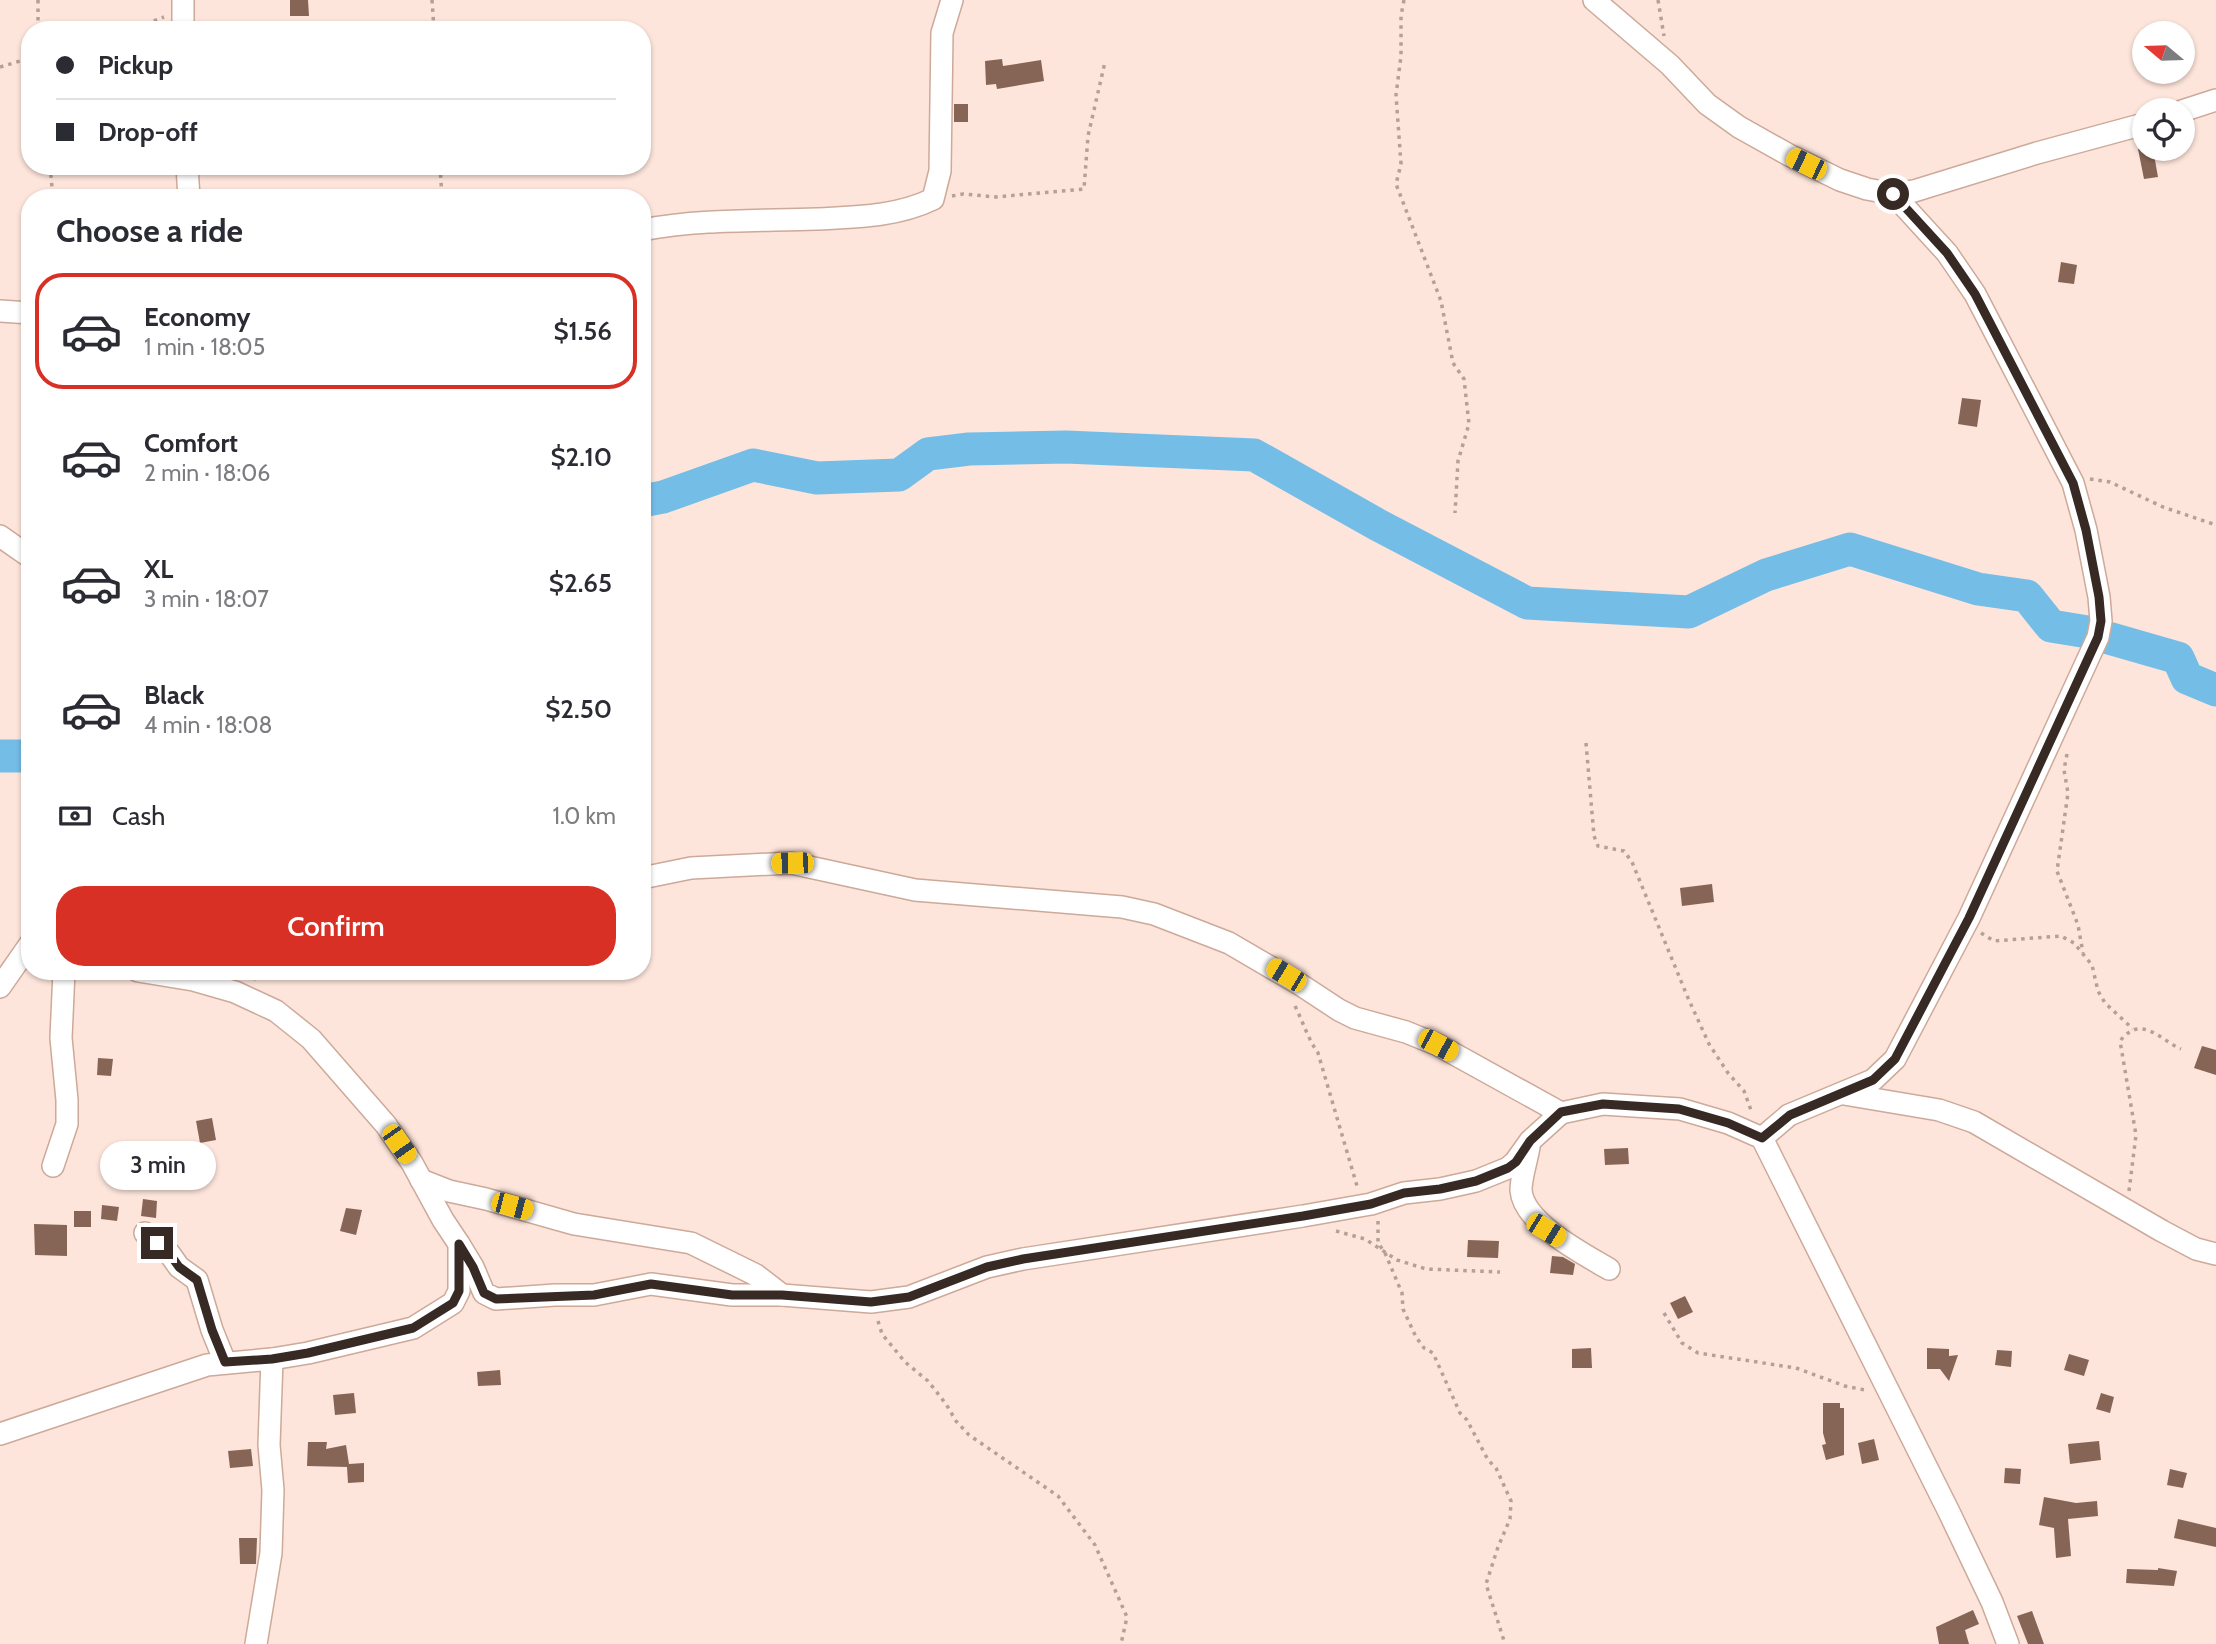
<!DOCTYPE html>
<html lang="en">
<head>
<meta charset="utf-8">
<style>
	body { margin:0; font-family:Cabin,sans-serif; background:#f2f2f3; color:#2b2b33; height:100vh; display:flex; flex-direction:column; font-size:26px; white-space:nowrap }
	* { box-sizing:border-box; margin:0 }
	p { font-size:23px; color:#7c7c81 }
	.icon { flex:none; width:38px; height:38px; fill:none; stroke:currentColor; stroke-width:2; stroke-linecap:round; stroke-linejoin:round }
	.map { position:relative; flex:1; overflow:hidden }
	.panel { position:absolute; left:21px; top:189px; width:630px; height:791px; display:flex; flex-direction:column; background:#fff; border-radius:28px; box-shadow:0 2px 5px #0004 }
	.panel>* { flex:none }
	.banner { position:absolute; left:21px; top:21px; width:630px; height:154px; border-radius:28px; box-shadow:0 2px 5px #0004; display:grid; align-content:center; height:154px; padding:0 35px; background:#fff }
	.needle { width:46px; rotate:289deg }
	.tools { position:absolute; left:2132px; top:21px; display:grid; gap:14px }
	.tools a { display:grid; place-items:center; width:63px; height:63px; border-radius:50%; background:#fff; box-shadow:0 2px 5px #0004; font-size:35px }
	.end { position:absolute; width:32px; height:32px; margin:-16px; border:9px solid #372923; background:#fff; box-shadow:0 0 0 4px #fff }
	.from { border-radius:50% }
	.bubble { position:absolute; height:49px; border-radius:24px; background:#fff; box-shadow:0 2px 5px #0004; font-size:23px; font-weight:600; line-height:49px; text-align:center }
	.car { position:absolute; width:21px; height:42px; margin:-21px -10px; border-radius:9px; box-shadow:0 0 5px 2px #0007; background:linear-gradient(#f5c518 24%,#345 0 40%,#f5c518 0 76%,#345 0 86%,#f5c518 0) }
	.banner b { display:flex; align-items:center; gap:24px; height:66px; font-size:26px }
	.banner b+b { border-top:2px solid #e1e1e2 }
	.banner i { width:18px; height:18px; background:#2b2b33 }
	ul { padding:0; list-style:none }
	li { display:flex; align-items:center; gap:21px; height:116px; margin:0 14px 10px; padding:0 21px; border:4px solid transparent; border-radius:28px }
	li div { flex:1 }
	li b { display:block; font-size:26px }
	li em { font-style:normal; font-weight:600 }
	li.active { border-color:#d93025 }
	li>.icon { width:63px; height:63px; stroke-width:1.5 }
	h2 { padding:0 35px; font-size:32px; line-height:84px }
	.pay { display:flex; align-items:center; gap:18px; height:77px; padding:0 35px; font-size:26px }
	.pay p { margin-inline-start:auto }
	.action { display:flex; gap:14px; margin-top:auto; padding:14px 35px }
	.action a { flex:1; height:80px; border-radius:28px; background:#d93025; color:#fff; font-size:28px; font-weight:600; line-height:80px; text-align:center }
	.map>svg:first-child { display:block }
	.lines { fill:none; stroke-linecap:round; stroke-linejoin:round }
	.river { stroke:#74bde7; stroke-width:33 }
	.building { fill:#866556 }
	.minor-casing { stroke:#cda999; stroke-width:24 }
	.path { stroke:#b4a097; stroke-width:3.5; stroke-dasharray:3.5 5; stroke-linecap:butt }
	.minor { stroke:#fff; stroke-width:21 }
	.route { stroke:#372923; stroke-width:9 }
</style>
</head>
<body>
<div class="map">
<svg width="2216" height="1644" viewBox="0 0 2216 1644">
	<rect width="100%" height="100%" fill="#fde5db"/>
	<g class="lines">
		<g class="river">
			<path d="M642 501 663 497 753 465 817 478 899 475 928 454 969 449 1066 447 1254 455 1378 525 1527 603 1689 612 1766 575 1850 549 1978 589 2027 596 2051 626 2094 633"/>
			<path d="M2105 637 2178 658 2187 678 2216 690"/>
			<path d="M0 756H30"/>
		</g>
	</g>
	<g class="building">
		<path d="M290 0H308L309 16H290Z"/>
		<path d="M1002 59 1003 66 1041 60 1044 81 997 89 996 84 986 85 985 61Z"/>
		<rect x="954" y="104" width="14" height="18"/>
		<path d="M2138 149H2153L2158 177 2144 179Z"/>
		<path d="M2061 262 2077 265 2074 284 2058 282Z"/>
		<path d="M1962 398 1981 400 1977 427 1958 424Z"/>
		<path d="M1712 884 1714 902 1682 906 1680 888Z"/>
		<path d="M2202 1046 2216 1050V1075L2194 1068Z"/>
		<path d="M98 1058 113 1059 111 1076 97 1075Z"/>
		<path d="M212 1118 216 1140 200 1143 196 1121Z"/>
		<path d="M1628 1148 1629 1164 1605 1165 1604 1149Z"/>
		<path d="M143 1199 157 1201 156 1218 141 1216Z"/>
		<path d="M102 1205 119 1207 117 1221 101 1219Z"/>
		<path d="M346 1208 362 1210 356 1235 340 1231Z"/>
		<rect x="74" y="1211" width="17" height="16"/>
		<path d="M34 1224 67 1225V1256L35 1255Z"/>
		<path d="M1468 1240 1499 1241 1498 1258 1467 1257Z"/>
		<path d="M1552 1256 1563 1257 1575 1264 1573 1275 1550 1273Z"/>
		<path d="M1685 1296 1693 1312 1678 1319 1670 1303Z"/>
		<path d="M1591 1348 1592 1368H1572V1349Z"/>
		<path d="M1927 1348 1949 1349V1356L1958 1355 1949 1381 1940 1369H1927Z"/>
		<path d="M1997 1350 2012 1351 2011 1367 1995 1365Z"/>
		<path d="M2069 1354 2089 1360 2084 1376 2064 1370Z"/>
		<path d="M500 1370 501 1385 478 1386 477 1372Z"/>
		<path d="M354 1393 356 1413 335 1415 333 1395Z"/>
		<path d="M2101 1393 2114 1397 2110 1413 2096 1409Z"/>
		<path d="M1823 1403H1840V1408H1844V1455L1826 1460 1822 1445 1826 1444 1823 1433Z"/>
		<path d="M1874 1439 1879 1460 1862 1464 1858 1443Z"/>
		<path d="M2099 1441 2101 1460 2070 1464 2068 1444Z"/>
		<path d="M308 1442H327L326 1449 346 1445 349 1464 364 1463V1482L348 1483 347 1467 307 1466Z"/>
		<path d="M251 1449 253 1466 230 1468 228 1451Z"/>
		<path d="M2005 1468 2021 1469 2020 1484 2004 1483Z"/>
		<path d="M2170 1469 2187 1473 2183 1488 2167 1485Z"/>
		<path d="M2044 1497 2076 1503 2097 1501 2098 1516 2068 1519 2071 1556 2056 1558 2054 1528 2039 1525Z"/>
		<path d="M2178 1519 2216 1528V1547L2174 1538Z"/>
		<path d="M239 1538H257L256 1564H240Z"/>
		<path d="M2158 1568 2177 1571 2174 1586 2126 1583 2127 1569 2158 1570Z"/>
		<path d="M1973 1610 1979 1624 1965 1630 1969 1644H1939L1936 1627Z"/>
		<path d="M2032 1611 2044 1644H2028L2017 1616Z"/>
	</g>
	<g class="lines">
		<defs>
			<g id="minor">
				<path d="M183 0V30"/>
				<path d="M1594 0 1670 65 1707 104 1739 127 1789 155 1840 180 1867 189 1893 194 1914 191 2037 153 2144 124"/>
				<path d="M2182 111 2216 100"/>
				<path d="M187 166 189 198"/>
				<path d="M642 230C699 219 758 221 816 219 855 217 896 217 933 199L940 171 942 33 952 0"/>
				<path d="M0 311 30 313"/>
				<path d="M0 536 30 557"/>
				<path d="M642 878 691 868 791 863 915 890 1122 907 1154 914 1229 943 1301 985 1339 1010 1355 1018 1406 1032 1438 1045 1561 1113 1603 1104 1680 1109 1728 1123 1762 1138 1949 1512 1992 1602 2008 1644"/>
				<path d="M0 987 30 944"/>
				<path d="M1844 1094 1939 1110 1974 1122 2162 1231 2196 1249 2216 1254"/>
				<path d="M1762 1138 1789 1115 1873 1080 1895 1059 1969 918 2098 637 2101 621 2099 597 2086 530 2073 483 1975 294 1947 253 1893 194"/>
				<path d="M1529 1147C1527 1160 1521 1177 1521 1190 1523 1223 1584 1254 1609 1269"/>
				<path d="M53 1166 67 1124V1100L61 1038 64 971"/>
				<path d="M421 1180 449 1191 486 1199 574 1224 691 1243 756 1275 782 1295"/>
				<path d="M145 1233 169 1253 179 1267 197 1280 212 1330 225 1362"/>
				<path d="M459 1244 473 1267 484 1293 496 1299 555 1295H594L651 1284 732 1295H782L871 1302 909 1297 987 1267 1023 1259 1303 1216 1371 1204 1404 1193 1440 1189 1476 1181 1508 1168 1515 1162 1530 1141 1561 1113"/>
				<path d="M0 1434 207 1365 272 1359 308 1353 413 1328 453 1303 459 1291V1244L443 1220 412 1163 386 1125 311 1039 276 1011 235 992 193 980 138 971"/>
				<path d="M256 1644 271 1553 273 1490 269 1445 272 1359"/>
			</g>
		</defs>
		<use href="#minor" class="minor-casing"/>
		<g class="path">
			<path d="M38 0V30"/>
			<path d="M432 0 434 30"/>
			<path d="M1404 0 1401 16V56L1396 95 1401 164 1396 184 1441 301 1453 363 1464 379 1469 424 1458 461 1455 513"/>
			<path d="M1658 0 1664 36"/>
			<path d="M130 30 164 17"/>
			<path d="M0 67 30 58"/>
			<path d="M50 166 53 198"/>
			<path d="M440 166 442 198"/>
			<path d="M952 196 963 194 996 197 1084 189 1088 136 1105 62"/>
			<path d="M2090 479 2110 482 2163 507 2216 525"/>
			<path d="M1586 743 1594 836 1598 846 1624 851 1632 862 1688 998 1709 1044 1728 1073 1744 1091 1752 1113"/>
			<path d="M2067 754 2064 770 2068 793 2057 871 2078 925 2083 953"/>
			<path d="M1981 933 1994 941 2061 936 2074 943 2092 965 2098 991 2105 1003 2133 1029"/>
			<path d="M250 971 256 980"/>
			<path d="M1295 1006C1303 1022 1308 1039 1318 1053L1357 1186"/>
			<path d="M2129 1191 2136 1135 2120 1041C2141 1014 2159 1039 2181 1049"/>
			<path d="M1378 1221V1243L1385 1253 1402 1293 1403 1309 1416 1337 1424 1348 1433 1353 1460 1413 1467 1420 1488 1460 1496 1468 1511 1501 1510 1519 1498 1547 1486 1584 1505 1644"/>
			<path d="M1336 1231 1365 1239 1397 1260 1426 1269 1500 1272"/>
			<path d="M1664 1313 1682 1343 1698 1353 1796 1368 1845 1386 1865 1390"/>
			<path d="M878 1321 882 1334 905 1362 928 1381 946 1404 956 1421 969 1435 1058 1496 1095 1545 1127 1617 1121 1644"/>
		</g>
		<use href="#minor" class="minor"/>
	</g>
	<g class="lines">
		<path class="route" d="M157 1243 169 1253 179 1267 197 1280 212 1330 225 1362 272 1359 308 1353 413 1328 453 1303 459 1291V1244L473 1267 484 1293 496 1299 594 1295 651 1284 732 1295H782L871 1302 909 1297 987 1267 1023 1259 1303 1216 1371 1204 1404 1193 1440 1189 1476 1181 1508 1168 1516 1162 1530 1141 1561 1112 1603 1104 1679 1109 1728 1123 1762 1138 1790 1115 1873 1080 1895 1059 1969 918 2098 637 2101 621 2099 597 2086 530 2073 483 1975 294 1947 253 1893 194"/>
	</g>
</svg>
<div class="tools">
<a><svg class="needle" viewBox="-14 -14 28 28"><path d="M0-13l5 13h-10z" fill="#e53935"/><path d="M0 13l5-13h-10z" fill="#7c7c81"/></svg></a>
<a><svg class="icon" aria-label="locate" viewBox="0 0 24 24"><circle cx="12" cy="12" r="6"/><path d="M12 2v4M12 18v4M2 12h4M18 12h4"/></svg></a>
</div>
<i class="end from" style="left:1893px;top:194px"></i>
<i class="end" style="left:157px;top:1243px"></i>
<div class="bubble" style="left:100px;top:1141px;width:116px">3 min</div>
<i class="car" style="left:1806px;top:164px;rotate:296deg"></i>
<i class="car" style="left:792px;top:863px;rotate:269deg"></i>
<i class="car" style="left:1286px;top:975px;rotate:301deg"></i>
<i class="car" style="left:1438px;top:1045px;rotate:118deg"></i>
<i class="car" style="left:399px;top:1144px;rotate:145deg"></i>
<i class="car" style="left:512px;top:1206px;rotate:105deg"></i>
<i class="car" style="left:1546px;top:1230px;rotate:122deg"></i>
<div class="banner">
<b><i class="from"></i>Pickup</b>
<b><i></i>Drop-off</b>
</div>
<section class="panel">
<h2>Choose a ride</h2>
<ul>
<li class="active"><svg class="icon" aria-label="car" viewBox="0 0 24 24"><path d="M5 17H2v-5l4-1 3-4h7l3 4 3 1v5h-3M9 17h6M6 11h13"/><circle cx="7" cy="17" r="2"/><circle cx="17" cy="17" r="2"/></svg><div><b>Economy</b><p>1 min · 18:05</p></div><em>$1.56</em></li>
<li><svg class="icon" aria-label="car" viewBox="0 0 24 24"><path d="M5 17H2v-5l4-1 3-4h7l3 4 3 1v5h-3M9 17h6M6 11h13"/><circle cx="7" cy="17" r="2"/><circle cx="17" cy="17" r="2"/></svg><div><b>Comfort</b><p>2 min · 18:06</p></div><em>$2.10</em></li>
<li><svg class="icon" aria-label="car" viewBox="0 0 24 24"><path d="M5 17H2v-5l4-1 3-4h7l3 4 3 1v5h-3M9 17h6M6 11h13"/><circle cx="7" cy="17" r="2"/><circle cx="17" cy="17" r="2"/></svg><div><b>XL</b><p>3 min · 18:07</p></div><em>$2.65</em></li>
<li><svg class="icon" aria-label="car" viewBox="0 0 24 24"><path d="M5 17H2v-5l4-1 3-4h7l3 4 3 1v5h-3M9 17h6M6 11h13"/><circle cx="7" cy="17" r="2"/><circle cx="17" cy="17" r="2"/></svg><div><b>Black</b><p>4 min · 18:08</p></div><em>$2.50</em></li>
</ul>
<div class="pay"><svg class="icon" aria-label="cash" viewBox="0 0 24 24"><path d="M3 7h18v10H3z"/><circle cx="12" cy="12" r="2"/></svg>Cash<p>1.0 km</p></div>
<div class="action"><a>Confirm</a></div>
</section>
</div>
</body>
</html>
